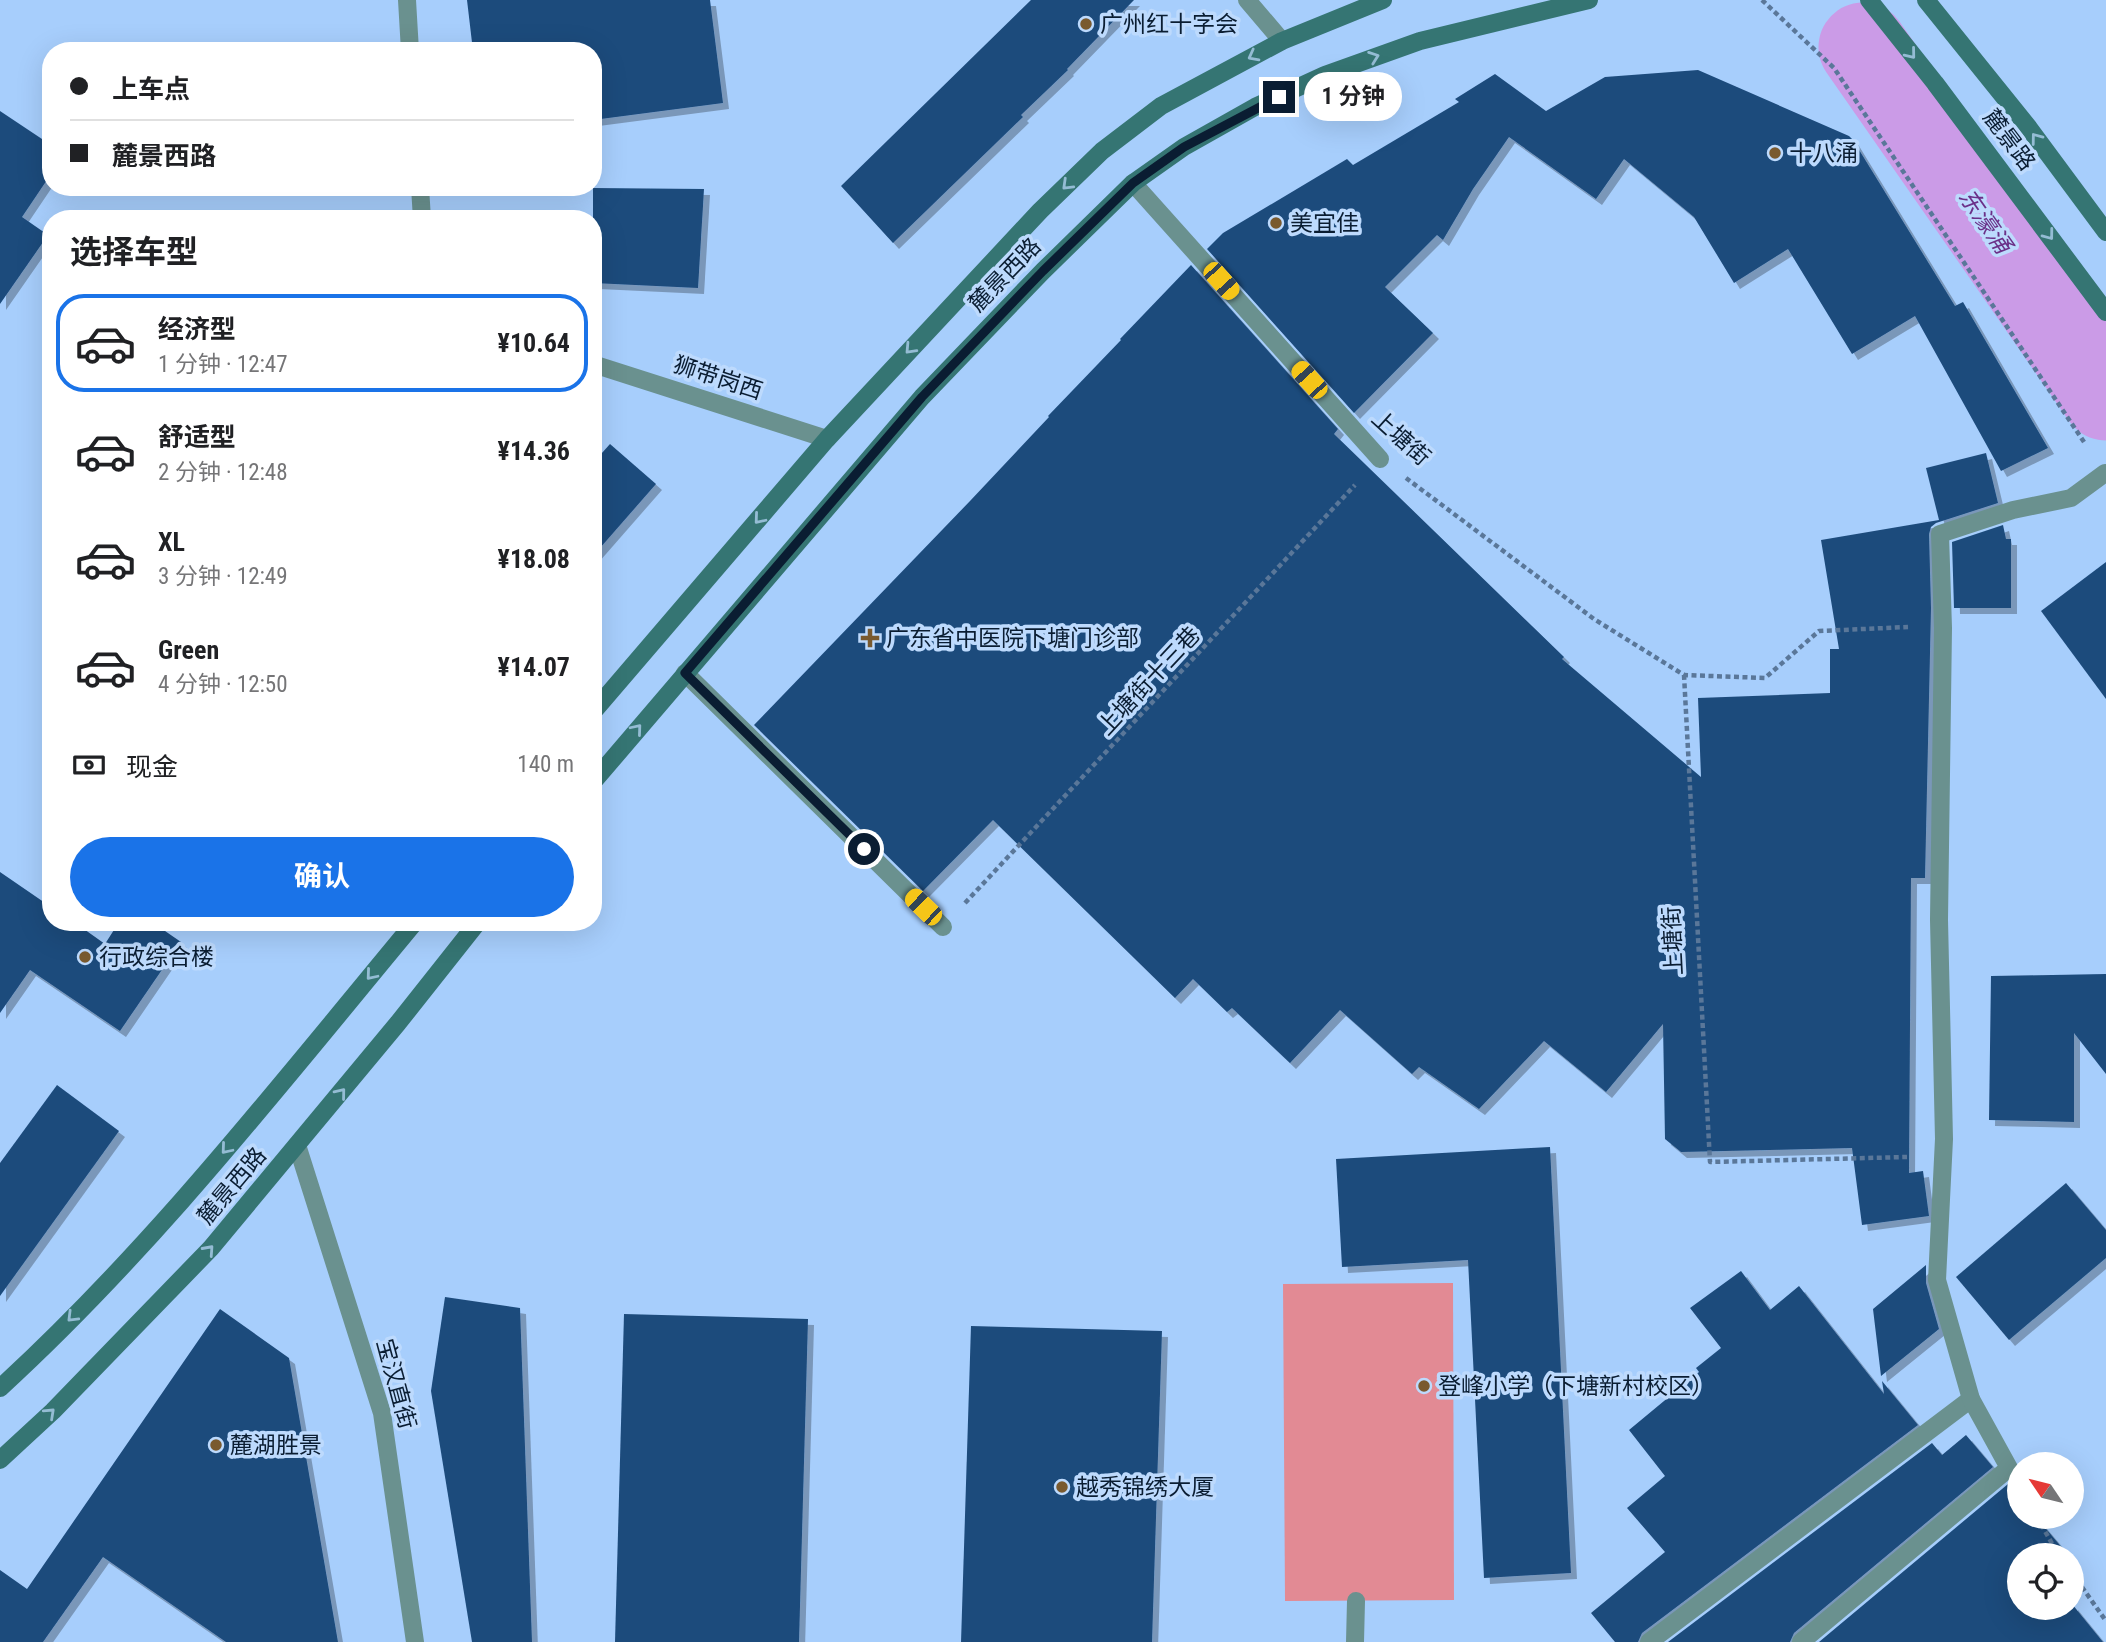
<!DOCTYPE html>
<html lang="zh">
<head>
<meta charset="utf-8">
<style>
	body { margin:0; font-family:"Roboto Condensed","Noto Sans SC",sans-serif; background:#f6f6f6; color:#202124; height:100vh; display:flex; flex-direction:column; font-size:26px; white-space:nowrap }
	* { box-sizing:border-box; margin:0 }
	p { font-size:23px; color:#757577 }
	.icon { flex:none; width:38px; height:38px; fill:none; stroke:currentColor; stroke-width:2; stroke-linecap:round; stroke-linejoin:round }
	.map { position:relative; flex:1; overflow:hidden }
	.sheet { position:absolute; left:42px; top:210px; width:560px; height:721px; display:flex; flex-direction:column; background:#fff; border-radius:28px; box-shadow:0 7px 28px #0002 }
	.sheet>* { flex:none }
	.hud { position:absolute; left:42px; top:42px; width:560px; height:154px; border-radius:28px; box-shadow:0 7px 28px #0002; display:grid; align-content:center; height:154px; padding:0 28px; background:#fff }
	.needle { width:46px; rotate:305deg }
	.tools { position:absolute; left:2007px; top:1452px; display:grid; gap:14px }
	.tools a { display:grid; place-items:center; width:77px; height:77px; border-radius:50%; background:#fff; box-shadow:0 7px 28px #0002; font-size:35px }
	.end { position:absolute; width:32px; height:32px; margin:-16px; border:9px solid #0a1d32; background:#fff; box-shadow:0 0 0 4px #fff }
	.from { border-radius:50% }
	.bubble { position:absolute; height:49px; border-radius:24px; background:#fff; box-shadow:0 7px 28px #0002; font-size:23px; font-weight:700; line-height:49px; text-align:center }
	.car { position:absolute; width:21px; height:42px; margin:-21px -10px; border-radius:9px; box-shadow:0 0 5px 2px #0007; background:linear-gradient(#f5c518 24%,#345 0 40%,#f5c518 0 76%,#345 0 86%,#f5c518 0) }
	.hud b { display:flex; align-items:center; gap:24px; height:66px; font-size:26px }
	.hud b+b { border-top:2px solid #e0e0e0 }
	.hud i { width:18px; height:18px; background:#202124 }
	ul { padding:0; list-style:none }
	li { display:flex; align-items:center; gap:21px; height:98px; margin:0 14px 10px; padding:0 14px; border:4px solid transparent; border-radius:28px }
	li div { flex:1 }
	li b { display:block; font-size:26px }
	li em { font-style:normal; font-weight:700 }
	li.selected { border-color:#1a73e8 }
	li>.icon { width:63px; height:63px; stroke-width:1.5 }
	h2 { padding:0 28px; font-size:32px; line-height:84px }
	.pay { display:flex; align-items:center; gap:18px; height:77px; padding:0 28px; font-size:26px }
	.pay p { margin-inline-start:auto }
	.cta { display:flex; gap:14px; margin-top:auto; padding:14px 28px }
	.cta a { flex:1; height:80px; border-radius:42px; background:#1a73e8; color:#fff; font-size:28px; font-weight:700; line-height:80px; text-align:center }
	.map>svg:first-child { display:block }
	.green { fill:#e28a94 }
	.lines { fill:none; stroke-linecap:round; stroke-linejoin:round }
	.river { stroke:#cb9be7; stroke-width:89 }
	.building { fill:#1d4b7c; filter:url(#shadow) }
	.path { stroke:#5a7799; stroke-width:4.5; stroke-dasharray:5 3.5; stroke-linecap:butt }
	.lane { stroke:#6a918f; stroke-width:18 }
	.street { stroke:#6a918f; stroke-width:18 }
	.secondary { stroke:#357573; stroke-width:18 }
	.oneway { stroke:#94bcd4 }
	.route { stroke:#0a1d32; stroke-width:9 }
	.poi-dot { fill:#795a2f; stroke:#bddafd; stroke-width:2.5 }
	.labels { text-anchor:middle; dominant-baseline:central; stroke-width:7; stroke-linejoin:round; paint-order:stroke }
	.poi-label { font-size:23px; fill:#0a1d32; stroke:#bddafd; text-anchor:start }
	.street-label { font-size:23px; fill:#0a1d32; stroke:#bddafd }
	.water-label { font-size:24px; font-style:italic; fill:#6b3088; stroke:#bddafd }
</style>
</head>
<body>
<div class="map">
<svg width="2106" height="1642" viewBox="0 0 2106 1642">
	<defs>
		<filter id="shadow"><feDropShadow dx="6" dy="6" stdDeviation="0" flood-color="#0004"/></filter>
	</defs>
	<rect width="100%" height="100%" fill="#a7cefc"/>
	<path class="green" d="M1453 1283 1454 1600 1285 1601 1283 1284Z"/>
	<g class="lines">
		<path class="river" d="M1863 47 2106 396"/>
	</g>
	<g class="building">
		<path d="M467 0H710L723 103 593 120V51H473Z"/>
		<path d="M1031 0H1134L1067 69 1068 70 1021 115 1023 117 893 243 841 186Z"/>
		<path d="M1698 70 1849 136 1853 140 1955 306 1963 302 2048 448 2001 471 1915 316 1852 354 1788 249 1734 283 1694 217 1624 159 1596 199 1509 137 1473 189 1443 240 1437 235 1385 287 1433 333 1354 413 1207 249 1223 233 1347 159 1353 165 1459 102 1455 99 1495 74 1546 111 1605 77Z"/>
		<path d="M0 111 51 145V174L22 217 48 235 0 304Z"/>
		<path d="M593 188 704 189 698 288 593 283Z"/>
		<path d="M1191 265 1338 429 1334 434 1564 657 1562 659 1701 777 1698 698 1830 693V649H1839L1821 540 1939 520 1926 468 1986 453 1998 503 1936 523 1931 527 1929 534 1931 608 1925 878H1911L1909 1173 1923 1171 1929 1216 1862 1225 1852 1148 1681 1152 1665 1139 1663 1024 1606 1092 1544 1041 1479 1109 1419 1067 1412 1074 1340 1010 1290 1063 1232 1008 1227 1012 1193 979 1175 998 993 820 923 891 754 725 970 501 1049 417 1048 416 1121 340 1120 339Z"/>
		<path d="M610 444 656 484 593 556V463Z"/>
		<path d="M2003 525 2006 539H2011V608H1954L1952 542Z"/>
		<path d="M2106 562V699L2041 611Z"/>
		<path d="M0 872 51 907V922H74L105 944 119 922H152L181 942 120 1031 30 970 0 1013Z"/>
		<path d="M2106 974V1074L2074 1033V1122L1989 1120 1991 976Z"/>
		<path d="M57 1085 119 1131 0 1296V1163Z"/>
		<path d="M1550 1147 1571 1573 1484 1578 1468 1260 1342 1267 1336 1159Z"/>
		<path d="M2066 1183 2106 1230V1258L2009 1340 1956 1277Z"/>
		<path d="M1926 1265V1283L1939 1329 1881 1376 1873 1309Z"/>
		<path d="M1741 1271 1770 1310 1799 1286 1884 1394 1882 1381 1918 1425 1642 1633 1638 1642H1615L1591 1613 1665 1552 1627 1508 1665 1476 1629 1430 1699 1372 1696 1368 1721 1348 1690 1308Z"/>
		<path d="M445 1297 520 1308 532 1642H472L431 1391Z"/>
		<path d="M220 1309 289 1358 338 1642H226L103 1557 43 1642H0V1570L27 1589Z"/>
		<path d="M624 1314 808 1319 799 1642H615Z"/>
		<path d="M971 1326 1162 1331 1152 1642H961Z"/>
		<path d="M1966 1435 1993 1467 1794 1633 1790 1642H1668L1932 1443 1942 1455Z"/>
		<path d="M2008 1484 2020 1498V1517H2036L2069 1556H2020V1608H2072V1604L2103 1642H1819Z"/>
	</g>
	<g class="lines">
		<g class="path">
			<path d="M1762 0 1834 68 2086 445"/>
			<path d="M1406 478 1594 619 1684 675 1765 678 1819 631 1908 627"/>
			<path d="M1684 675 1710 1162 1907 1157"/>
			<path d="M965 903 1355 485"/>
			<path d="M2037 1517 2059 1556"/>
			<path d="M2072 1573 2106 1621"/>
		</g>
		<g class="lane">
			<path d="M685 673 943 927"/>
			<path d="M1355 1642 1356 1601"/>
			<path d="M1649 1642 1971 1399"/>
			<path d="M1801 1642 2009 1468 1971 1399 1937 1280 1944 1139 1939 920 1943 628 1940 534 2013 510 2071 498 2105 473"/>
		</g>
		<g class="street">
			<path d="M407 0 410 51"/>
			<path d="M1247 0 1282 41"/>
			<path d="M1133 183 1380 459"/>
			<path d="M420 187 422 219"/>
			<path d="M593 364 827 439"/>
			<path d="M297 1145 382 1413 415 1642"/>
		</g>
		<g class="secondary">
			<path d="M1869 0 1935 83 2106 312"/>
			<path d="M1926 0 2029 128 2106 232"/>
			<path d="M593 712 827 439 1040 211 1102 151 1161 106 1282 41 1383 0"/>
			<path d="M593 782 922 397 1043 271 1133 183 1184 147 1255 107 1325 75 1420 41 1589 0"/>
			<path d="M0 1388C154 1247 282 1082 415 922"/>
			<path d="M0 1460 53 1411 211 1248 398 1023 478 922"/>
		</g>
	</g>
	<defs><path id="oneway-chevron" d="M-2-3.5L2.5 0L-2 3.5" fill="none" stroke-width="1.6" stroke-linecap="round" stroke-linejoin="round" transform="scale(1.75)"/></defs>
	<g class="oneway">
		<use href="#oneway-chevron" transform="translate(1911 54) rotate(51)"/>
		<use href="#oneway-chevron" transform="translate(1253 56) rotate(152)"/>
		<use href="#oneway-chevron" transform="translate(1374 57) rotate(-20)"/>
		<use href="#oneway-chevron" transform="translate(2036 138) rotate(-127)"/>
		<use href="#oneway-chevron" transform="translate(1067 185) rotate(136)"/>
		<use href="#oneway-chevron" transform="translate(2049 235) rotate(53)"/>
		<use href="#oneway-chevron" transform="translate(910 349) rotate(133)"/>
		<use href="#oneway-chevron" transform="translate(759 519) rotate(130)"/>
		<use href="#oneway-chevron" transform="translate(637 729) rotate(-50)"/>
		<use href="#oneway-chevron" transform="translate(371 975) rotate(130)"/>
		<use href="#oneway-chevron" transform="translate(341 1093) rotate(-51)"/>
		<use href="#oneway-chevron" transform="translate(226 1149) rotate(130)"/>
		<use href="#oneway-chevron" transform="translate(209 1250) rotate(-48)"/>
		<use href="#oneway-chevron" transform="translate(72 1317) rotate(135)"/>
		<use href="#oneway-chevron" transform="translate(50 1413) rotate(-43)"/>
	</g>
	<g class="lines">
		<path class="route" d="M864 849 685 673 922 397 1043 271 1133 183 1184 147 1279 97"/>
	</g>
	<g class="poi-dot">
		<circle cx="1086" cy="24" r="7"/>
		<circle cx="1775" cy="153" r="7"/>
		<circle cx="1276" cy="223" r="7"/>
		<path d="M866.5 627.5h7v7h7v7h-7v7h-7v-7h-7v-7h7z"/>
		<circle cx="85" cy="957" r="7"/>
		<circle cx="1424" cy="1386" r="7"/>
		<circle cx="216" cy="1445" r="7"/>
		<circle cx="1062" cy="1487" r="7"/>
	</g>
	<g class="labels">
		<g class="poi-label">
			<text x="1100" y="24">广州红十字会</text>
			<text x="1789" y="153">十八涌</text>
			<text x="1290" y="223">美宜佳</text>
			<text x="886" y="638">广东省中医院下塘门诊部</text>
			<text x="99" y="957">行政综合楼</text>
			<text x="1438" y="1386">登峰小学（下塘新村校区）</text>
			<text x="230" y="1445">麓湖胜景</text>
			<text x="1076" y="1487">越秀锦绣大厦</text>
		</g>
		<g class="street-label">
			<text transform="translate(2009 140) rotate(53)">麓景路</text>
			<text transform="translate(1005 275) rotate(-46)">麓景西路</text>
			<text transform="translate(718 378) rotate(18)">狮带岗西</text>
			<text transform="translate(1401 438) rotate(42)">上塘街</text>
			<text transform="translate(1149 681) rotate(-47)">上塘街十三巷</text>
			<text transform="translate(1673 941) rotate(-93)">上塘街</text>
			<text transform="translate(232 1186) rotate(-50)">麓景西路</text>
			<text transform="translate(396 1384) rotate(75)">宝汉直街</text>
		</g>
		<g class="water-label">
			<text transform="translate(1985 221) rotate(55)">东濠涌</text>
		</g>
	</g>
</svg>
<div class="tools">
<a><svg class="needle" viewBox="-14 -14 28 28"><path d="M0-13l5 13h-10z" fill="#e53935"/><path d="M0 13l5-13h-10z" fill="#757577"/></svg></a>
<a><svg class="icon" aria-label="locate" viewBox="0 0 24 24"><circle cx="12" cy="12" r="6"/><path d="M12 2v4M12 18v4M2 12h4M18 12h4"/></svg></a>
</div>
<i class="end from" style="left:864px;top:849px"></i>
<i class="end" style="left:1279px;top:97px"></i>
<div class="bubble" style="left:1304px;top:72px;width:98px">1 分钟</div>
<i class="car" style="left:1221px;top:281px;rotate:138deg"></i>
<i class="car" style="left:1309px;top:380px;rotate:318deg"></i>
<i class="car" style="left:923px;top:907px;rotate:314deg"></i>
<div class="hud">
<b><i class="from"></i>上车点</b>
<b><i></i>麓景西路</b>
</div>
<section class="sheet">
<h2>选择车型</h2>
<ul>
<li class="selected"><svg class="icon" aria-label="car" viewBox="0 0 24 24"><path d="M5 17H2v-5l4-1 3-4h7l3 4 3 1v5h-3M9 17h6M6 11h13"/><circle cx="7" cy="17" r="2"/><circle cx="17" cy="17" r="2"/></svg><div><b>经济型</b><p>1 分钟 · 12:47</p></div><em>¥10.64</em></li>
<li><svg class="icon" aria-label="car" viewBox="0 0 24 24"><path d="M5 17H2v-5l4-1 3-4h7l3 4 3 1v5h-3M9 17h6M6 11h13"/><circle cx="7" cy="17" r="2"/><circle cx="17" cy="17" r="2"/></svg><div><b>舒适型</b><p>2 分钟 · 12:48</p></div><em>¥14.36</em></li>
<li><svg class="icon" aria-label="car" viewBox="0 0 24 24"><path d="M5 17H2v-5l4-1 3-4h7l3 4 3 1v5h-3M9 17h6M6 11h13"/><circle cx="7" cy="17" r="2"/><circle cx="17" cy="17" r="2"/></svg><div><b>XL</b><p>3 分钟 · 12:49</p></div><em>¥18.08</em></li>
<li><svg class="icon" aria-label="car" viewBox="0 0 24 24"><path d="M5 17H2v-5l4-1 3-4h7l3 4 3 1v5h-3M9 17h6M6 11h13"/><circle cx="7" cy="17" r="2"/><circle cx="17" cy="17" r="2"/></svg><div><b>Green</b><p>4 分钟 · 12:50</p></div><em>¥14.07</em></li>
</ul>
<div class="pay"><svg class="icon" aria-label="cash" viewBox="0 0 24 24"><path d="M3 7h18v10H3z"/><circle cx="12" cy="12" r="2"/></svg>现金<p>140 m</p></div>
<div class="cta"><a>确认</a></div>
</section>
</div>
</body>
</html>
